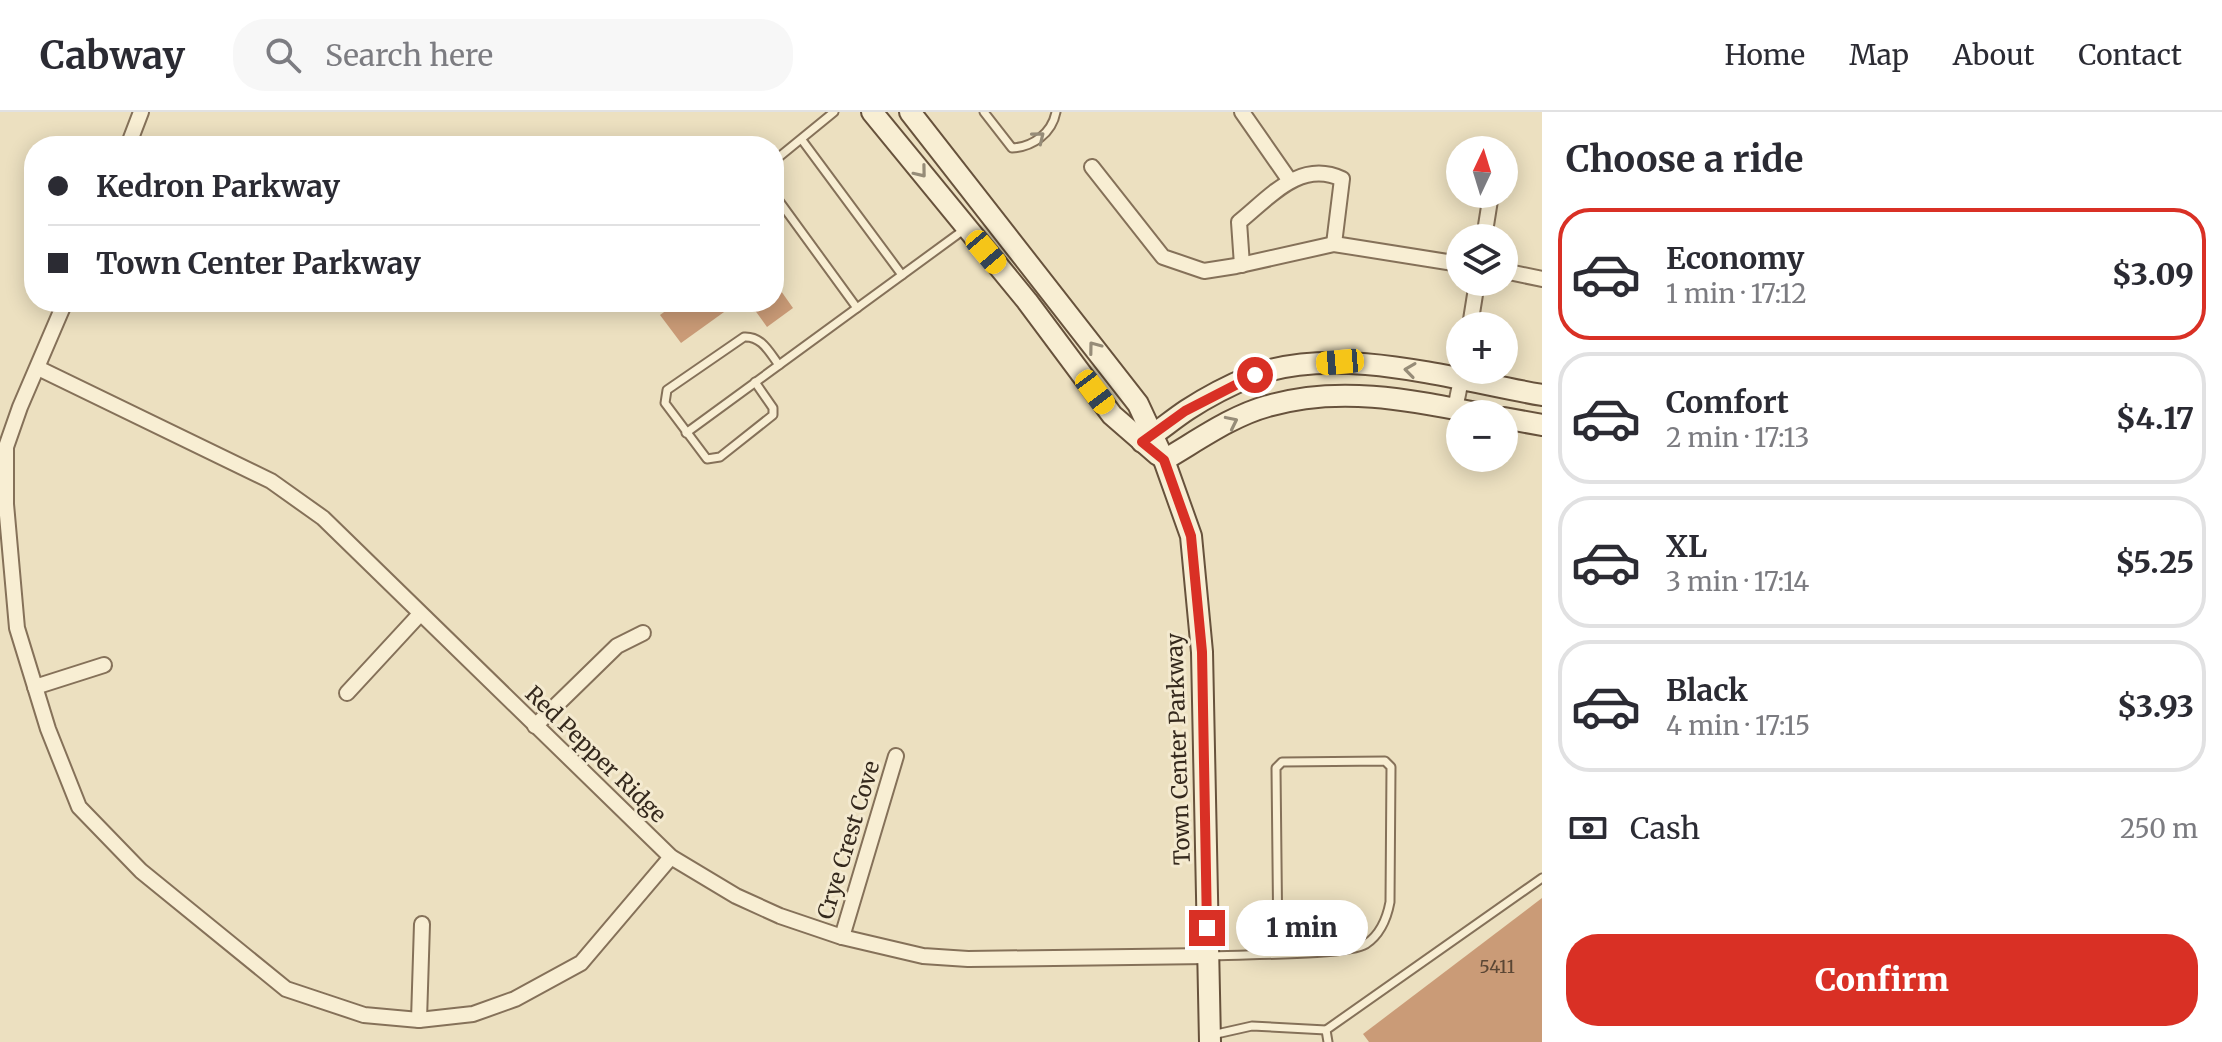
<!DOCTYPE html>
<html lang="en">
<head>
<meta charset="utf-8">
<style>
	body { margin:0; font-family:Merriweather,serif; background:#f7f7f7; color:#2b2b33; height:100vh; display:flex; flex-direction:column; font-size:30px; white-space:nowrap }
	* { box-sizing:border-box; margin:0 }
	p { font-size:26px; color:#7c7c81 }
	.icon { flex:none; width:44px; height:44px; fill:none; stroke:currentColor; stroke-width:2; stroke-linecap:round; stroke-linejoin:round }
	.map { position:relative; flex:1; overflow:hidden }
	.sheet { display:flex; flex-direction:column; background:#fff; width:680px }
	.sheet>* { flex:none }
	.guide { position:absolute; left:24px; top:24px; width:760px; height:176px; border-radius:32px; box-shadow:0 4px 20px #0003; display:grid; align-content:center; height:176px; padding:0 24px; background:#fff }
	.needle { width:52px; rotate:4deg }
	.tools { position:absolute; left:1446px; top:24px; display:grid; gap:16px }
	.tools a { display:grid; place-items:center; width:72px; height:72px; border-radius:50%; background:#fff; box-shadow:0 4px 20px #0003; font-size:40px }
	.end { position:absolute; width:36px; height:36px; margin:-18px; border:10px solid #d93025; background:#fff; box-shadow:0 0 0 4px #fff }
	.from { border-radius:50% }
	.bubble { position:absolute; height:56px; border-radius:28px; background:#fff; box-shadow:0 4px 20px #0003; font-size:26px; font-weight:800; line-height:56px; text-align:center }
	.car { position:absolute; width:24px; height:48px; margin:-24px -12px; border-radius:10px; box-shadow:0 0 6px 2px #0007; background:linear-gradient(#f5c518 24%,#345 0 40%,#f5c518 0 76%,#345 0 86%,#f5c518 0) }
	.guide b { display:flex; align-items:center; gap:28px; height:76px; font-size:30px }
	.guide b+b { border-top:2px solid #e1e1e2 }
	.guide i { width:20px; height:20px; background:#2b2b33 }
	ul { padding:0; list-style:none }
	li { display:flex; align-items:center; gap:24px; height:132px; margin:0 16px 12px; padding:0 8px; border:4px solid #e1e1e2; border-radius:32px }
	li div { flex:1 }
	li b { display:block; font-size:30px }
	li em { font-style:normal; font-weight:800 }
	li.current { border-color:#d93025 }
	li>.icon { width:72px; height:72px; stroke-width:1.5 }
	h2 { padding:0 24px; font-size:36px; line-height:96px }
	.pay { display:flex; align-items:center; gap:20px; height:88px; padding:0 24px; font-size:30px }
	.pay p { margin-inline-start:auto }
	.cta { display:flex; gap:16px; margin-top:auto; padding:16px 24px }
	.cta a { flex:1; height:92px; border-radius:32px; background:#d93025; color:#fff; font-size:32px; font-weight:800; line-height:92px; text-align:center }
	header { display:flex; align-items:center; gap:48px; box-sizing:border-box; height:112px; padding:0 40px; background:#fff; border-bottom:2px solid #e1e1e2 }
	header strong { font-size:38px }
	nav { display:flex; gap:44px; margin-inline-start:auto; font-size:28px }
	.search { width:560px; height:72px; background:#f7f7f7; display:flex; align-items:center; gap:20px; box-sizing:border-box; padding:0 28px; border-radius:32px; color:#7c7c81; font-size:30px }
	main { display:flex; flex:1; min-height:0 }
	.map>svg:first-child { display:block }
	.building { fill:#ca9b77 }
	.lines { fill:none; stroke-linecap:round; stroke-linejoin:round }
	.lane-casing { stroke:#857159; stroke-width:11 }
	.street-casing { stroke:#857159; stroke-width:18 }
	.secondary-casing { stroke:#67523c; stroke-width:24 }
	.lane { stroke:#f8eed3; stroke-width:7 }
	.street { stroke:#f8eed3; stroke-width:14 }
	.secondary { stroke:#f8eed3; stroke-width:20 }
	.oneway { stroke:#968c78 }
	.route { stroke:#d93025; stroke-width:10 }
	.labels { text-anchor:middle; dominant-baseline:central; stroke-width:6; stroke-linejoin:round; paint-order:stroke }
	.number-label { font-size:18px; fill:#5a4634 }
	.street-label { font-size:22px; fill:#35291d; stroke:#f4ead0 }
</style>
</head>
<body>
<header>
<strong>Cabway</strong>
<div class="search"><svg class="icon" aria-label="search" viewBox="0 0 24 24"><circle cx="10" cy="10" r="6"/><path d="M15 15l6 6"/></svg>Search here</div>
<nav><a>Home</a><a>Map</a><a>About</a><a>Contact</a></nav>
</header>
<main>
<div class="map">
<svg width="1542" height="930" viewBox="0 0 1542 930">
	<rect width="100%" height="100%" fill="#ece0c0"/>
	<g class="building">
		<path d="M774 169 793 196 767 215 749 190H774Z"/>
		<path d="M678 190H738L681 231 660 203Z"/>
		<path d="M1542 786V930H1369L1363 922Z"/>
	</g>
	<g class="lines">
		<defs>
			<g id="lane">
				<path d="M984 0 1012 36C1033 35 1052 21 1056 0"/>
				<path d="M802 28 902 163"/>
				<path d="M774 49 834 0"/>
				<path d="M774 82 857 196"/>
				<path d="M622 192 624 190"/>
				<path d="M755 270 773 296V303L720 345 707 347 665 291 667 278 744 225C762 224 769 240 779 253"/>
				<path d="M686 321 965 117"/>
				<path d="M1210 844C1239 842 1347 844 1366 832 1381 822 1387 806 1390 790L1391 655 1385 649 1282 650 1276 656 1278 841"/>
				<path d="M1326 918 1328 930"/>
				<path d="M1212 923 1252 914 1326 918 1542 766"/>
			</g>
			<g id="street">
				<path d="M1242 0 1290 69"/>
				<path d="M128 34 141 0"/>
				<path d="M1092 55 1163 145 1204 159 1236 154 1334 132 1460 152"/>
				<path d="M1484 126 1491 82"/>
				<path d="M1242 153 1239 110C1269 86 1300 47 1342 67L1334 132"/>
				<path d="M1504 159 1542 167"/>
				<path d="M65 190 20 295 6 335V392L17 516 48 617 79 695 141 759 286 877 364 903 419 908 473 902 515 887 581 851 671 745"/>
				<path d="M1470 214 1477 170"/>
				<path d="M38 256 271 369 323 406 671 745 736 784 780 804 842 825 923 844 968 847 1208 844"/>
				<path d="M1455 297 1463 258"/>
				<path d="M35 575 104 553"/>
				<path d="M347 581 420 502"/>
				<path d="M535 614 617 534 643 521"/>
				<path d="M842 825 896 644"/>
				<path d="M419 908 422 812"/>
			</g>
			<g id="secondary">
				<path d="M872 0 1027 189 1112 303 1158 343"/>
				<path d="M910 0 1138 292 1164 348 1191 424 1202 540 1210 930"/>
				<path d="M1504 306 1542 313"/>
				<path d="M1142 330C1158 320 1172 308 1187 298 1207 285 1230 273 1252 264 1337 231 1455 268 1542 283"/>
				<path d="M1164 348C1197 329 1231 304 1268 294 1339 273 1411 288 1482 302"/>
			</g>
		</defs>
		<use href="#lane" class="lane-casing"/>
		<use href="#street" class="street-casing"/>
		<use href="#secondary" class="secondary-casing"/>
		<use href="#lane" class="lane"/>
		<use href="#street" class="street"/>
		<use href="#secondary" class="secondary"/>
	</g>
	<defs><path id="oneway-chevron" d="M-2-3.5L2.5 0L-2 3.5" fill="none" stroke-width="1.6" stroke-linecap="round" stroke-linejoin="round" transform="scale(2)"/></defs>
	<g class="oneway">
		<use href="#oneway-chevron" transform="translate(1039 25) rotate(-39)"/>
		<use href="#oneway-chevron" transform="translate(921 60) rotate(51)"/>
		<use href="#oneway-chevron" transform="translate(1094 235) rotate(-127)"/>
		<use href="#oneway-chevron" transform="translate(1410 258) rotate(-172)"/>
		<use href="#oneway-chevron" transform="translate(1232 310) rotate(-26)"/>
	</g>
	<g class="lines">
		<path class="route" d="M1207 816 1202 540 1191 424 1164 348 1142 330 1185 299 1255 263"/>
	</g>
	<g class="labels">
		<g class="number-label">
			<text x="1497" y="854">5411</text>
		</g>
		<g class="street-label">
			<text transform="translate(1178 637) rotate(-92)">Town Center Parkway</text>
			<text transform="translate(596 642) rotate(44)">Red Pepper Ridge</text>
			<text transform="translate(848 728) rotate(-73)">Crye Crest Cove</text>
		</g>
	</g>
</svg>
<div class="tools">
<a><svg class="needle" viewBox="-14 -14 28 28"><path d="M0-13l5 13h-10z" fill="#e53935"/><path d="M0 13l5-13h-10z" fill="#7c7c81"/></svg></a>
<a><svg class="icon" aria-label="layers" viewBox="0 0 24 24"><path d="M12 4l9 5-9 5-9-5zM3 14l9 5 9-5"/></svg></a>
<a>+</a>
<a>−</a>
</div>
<i class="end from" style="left:1255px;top:263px"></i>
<i class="end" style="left:1207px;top:816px"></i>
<div class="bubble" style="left:1236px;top:788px;width:132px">1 min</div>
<i class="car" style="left:986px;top:140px;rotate:140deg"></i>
<i class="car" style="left:1340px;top:250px;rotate:265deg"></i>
<i class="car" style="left:1095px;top:280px;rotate:143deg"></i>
<div class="guide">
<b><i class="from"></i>Kedron Parkway</b>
<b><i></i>Town Center Parkway</b>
</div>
</div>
<section class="sheet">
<h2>Choose a ride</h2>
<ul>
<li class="current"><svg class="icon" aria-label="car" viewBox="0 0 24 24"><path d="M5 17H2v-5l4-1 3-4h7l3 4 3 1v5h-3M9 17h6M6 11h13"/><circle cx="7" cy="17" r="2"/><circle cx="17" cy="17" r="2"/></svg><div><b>Economy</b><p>1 min · 17:12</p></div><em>$3.09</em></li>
<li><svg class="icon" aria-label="car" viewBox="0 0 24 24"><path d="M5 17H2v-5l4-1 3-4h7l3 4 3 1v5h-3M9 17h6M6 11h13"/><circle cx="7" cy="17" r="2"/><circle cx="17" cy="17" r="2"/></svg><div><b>Comfort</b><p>2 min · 17:13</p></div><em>$4.17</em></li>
<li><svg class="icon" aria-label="car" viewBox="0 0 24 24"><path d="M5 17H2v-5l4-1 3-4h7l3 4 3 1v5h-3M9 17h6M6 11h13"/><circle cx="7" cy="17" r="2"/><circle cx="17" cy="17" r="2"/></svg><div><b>XL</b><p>3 min · 17:14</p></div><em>$5.25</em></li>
<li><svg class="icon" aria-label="car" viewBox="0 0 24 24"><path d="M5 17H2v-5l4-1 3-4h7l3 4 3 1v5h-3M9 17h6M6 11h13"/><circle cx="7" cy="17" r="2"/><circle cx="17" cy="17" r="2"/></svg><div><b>Black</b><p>4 min · 17:15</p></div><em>$3.93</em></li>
</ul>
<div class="pay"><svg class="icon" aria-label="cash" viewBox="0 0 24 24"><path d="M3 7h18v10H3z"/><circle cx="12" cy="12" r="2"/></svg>Cash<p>250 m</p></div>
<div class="cta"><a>Confirm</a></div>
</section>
</main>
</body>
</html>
